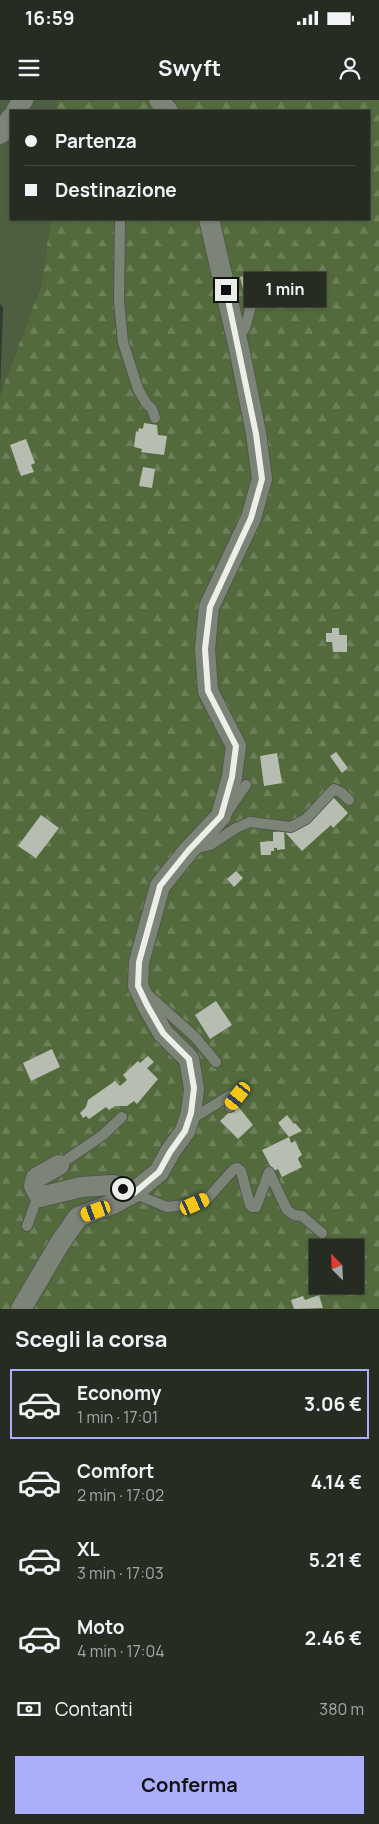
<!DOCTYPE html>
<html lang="it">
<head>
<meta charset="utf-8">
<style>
	body { margin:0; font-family:Manrope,sans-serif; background:#2f342b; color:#f1f3f6; height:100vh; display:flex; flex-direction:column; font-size:19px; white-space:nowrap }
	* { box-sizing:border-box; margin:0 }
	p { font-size:16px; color:#a4a7a6 }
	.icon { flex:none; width:28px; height:28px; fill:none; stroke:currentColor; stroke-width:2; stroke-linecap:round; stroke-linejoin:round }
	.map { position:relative; height:1209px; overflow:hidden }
	.sheet { display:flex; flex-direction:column; background:#272c23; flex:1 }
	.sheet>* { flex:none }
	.guide { position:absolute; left:10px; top:10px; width:360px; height:110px; border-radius:0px; box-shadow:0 1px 4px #0004,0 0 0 1px #434841; display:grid; align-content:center; height:110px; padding:0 15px; background:#272c23 }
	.needle { width:32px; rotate:336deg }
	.buttons { position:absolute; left:309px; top:1139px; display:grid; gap:10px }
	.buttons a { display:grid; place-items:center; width:55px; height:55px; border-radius:0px; background:#272c23; box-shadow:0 1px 4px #0004,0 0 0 1px #434841; font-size:25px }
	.end { position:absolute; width:22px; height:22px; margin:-11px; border:6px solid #ecefe9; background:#111; box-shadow:0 0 0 2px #111 }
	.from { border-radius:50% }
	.bubble { position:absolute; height:35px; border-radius:0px; background:#272c23; box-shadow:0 1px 4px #0004,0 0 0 1px #434841; font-size:16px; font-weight:700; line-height:35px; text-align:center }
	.car { position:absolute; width:15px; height:30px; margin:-15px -8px; border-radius:6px; box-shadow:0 0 4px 1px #0007; background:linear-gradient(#f5c518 24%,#345 0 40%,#f5c518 0 76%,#345 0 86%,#f5c518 0) }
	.guide b { display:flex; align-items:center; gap:18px; height:48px; font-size:19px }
	.guide b+b { border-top:1px solid #434841 }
	.guide i { width:12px; height:12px; background:#f1f3f6 }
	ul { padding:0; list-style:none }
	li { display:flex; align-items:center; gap:15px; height:70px; margin:0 10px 8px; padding:0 5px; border:2px solid transparent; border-radius:0px }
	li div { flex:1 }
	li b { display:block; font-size:19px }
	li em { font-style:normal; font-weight:700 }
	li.active { border-color:#abaffb }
	li>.icon { width:45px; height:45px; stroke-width:1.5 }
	h2 { padding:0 15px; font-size:22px; line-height:60px }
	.pay { display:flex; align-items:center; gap:12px; height:55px; padding:0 15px; font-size:19px }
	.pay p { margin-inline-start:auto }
	.button { display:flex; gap:10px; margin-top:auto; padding:10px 15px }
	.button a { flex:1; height:58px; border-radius:0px; background:#abaffb; color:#111; font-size:20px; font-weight:700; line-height:58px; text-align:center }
	.status { display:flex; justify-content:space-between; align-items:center; height:35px; padding:0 25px; background:#272c23; direction:ltr }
	.status svg { height:14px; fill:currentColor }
	header { display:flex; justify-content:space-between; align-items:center; height:65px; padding:0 15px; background:#272c23; font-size:22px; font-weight:700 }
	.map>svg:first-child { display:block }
	.grass { fill:#4e5e40 }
	.forest { fill:url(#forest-firs); fill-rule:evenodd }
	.building { fill:#b7beb1 }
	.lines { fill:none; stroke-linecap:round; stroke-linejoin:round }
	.service-casing { stroke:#52574e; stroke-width:12 }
	.minor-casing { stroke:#52574e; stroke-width:22 }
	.service { stroke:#7c8377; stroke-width:10 }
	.minor { stroke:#7c8377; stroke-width:20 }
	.route { stroke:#ecefe9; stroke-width:6 }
</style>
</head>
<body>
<div class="status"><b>16:59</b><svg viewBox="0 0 49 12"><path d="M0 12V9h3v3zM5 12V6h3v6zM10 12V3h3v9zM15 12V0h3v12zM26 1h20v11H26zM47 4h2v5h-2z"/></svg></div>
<header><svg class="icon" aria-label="menu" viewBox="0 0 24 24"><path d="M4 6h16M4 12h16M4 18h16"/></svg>Swyft<svg class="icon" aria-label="person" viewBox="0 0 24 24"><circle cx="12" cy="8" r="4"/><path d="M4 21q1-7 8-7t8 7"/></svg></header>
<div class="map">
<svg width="379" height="1209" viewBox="0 0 379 1209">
	<defs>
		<pattern id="forest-firs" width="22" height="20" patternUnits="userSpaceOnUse" patternTransform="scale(1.25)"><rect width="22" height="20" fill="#536a3d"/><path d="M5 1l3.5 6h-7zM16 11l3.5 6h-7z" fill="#6c8059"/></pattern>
	</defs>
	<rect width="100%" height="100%" fill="#343a2f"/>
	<path class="grass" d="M0 0H57V11H11V119H51L41 185 0 295 3 208 0 203Z"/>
	<path class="forest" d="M57 0H379V1209H0V295L41 185 51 119H369V11H57ZM318 1148H355V1185H318Z"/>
	<g class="building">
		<path d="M256 173 262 197 246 201 240 177Z"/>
		<path d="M144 323 157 325 158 335 167 336 164 355 141 352 142 349 134 347 136 331 138 332 139 328 143 329Z"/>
		<path d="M26 339 35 363 31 365 34 372 21 376 10 345Z"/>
		<path d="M143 367 155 369 152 388 139 386Z"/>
		<path d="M332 528H339V535H347V552H333L332 542H326V533H332Z"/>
		<path d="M336 652 348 668 342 673 330 656Z"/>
		<path d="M277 653 282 683 264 686 260 656Z"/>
		<path d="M333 697 348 713 333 728 331 725 302 751 284 731 301 728Z"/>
		<path d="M41 715 59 728 36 758 18 746Z"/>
		<path d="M284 731 285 749 277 750V748H274V751H271V755H261L260 742 273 741V732Z"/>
		<path d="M236 771 243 778 234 787 227 779Z"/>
		<path d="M216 901 232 925 210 939 195 915Z"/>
		<path d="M52 949 60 967 31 981 23 963Z"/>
		<path d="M148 956 154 962 147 968 158 979 137 1004 134 1001 127 1006H115L109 1010 106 1007 89 1019 86 1016 83 1018 80 1013 86 1007 88 1000 115 981 120 986 127 980 123 975 138 961 140 963Z"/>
		<path d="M237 1005 253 1025 238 1039 220 1021Z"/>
		<path d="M287 1015 294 1024 295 1023 302 1031 289 1037 278 1023Z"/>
		<path d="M289 1037 291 1043 295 1041 302 1055 299 1057 298 1059 302 1067 282 1077 278 1069 273 1071 262 1050Z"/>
		<path d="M319 1195 323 1208 294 1209 291 1200 303 1196 305 1200Z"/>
	</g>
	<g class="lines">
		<defs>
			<g id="service">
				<path d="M120 119 119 201 123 242 138 289 146 303 152 309 155 318"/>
				<path d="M237 239 245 228 251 206"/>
				<path d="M228 711 246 685"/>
				<path d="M194 749 210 745 236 728 250 722 291 727 306 719 334 689 342 693 349 700"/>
				<path d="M145 892 195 937 216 962"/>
				<path d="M190 1020 229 996 238 994 230 1007"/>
				<path d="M59 1065 103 1035 122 1017"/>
				<path d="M133 1093 167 1107 195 1104 207 1099 234 1069 237 1068 241 1071 250 1105 252 1107H256L269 1072 287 1110 294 1115 302 1116 322 1133"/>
				<path d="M27 1126 35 1104 40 1097"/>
			</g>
			<g id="minor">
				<path d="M159 0 168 11"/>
				<path d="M16 11 23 0"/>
				<path d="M0 34 11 18"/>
				<path d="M59 1065 36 1078 34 1086 40 1097 81 1087 113 1085 133 1093"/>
				<path d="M21 1209 60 1143 78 1117 113 1104 133 1093 159 1072 170 1052 185 1031 191 1013 194 989 189 959 163 933 147 905 138 886 139 862 160 786 188 751 221 716 232 677 236 646 208 591 205 549 209 507 251 418 262 379 256 333 240 253 209 119"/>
			</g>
		</defs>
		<use href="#service" class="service-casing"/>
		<use href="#minor" class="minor-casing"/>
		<use href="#service" class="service"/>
		<use href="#minor" class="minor"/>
	</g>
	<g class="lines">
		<path class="route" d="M123 1089 134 1093 159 1072 170 1052 185 1031 191 1013 194 988 189 959 163 933 147 905 138 886 139 862 160 786 188 751 221 716 232 677 236 646 208 591 205 549 210 507 251 418 262 379 256 334 226 190"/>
	</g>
</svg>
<div class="buttons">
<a><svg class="needle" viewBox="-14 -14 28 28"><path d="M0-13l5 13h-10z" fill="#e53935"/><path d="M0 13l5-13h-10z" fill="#a4a7a6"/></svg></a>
</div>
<i class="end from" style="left:123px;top:1089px"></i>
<i class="end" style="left:226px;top:190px"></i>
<div class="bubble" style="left:244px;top:172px;width:82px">1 min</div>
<i class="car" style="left:238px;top:996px;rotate:218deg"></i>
<i class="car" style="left:195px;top:1104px;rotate:66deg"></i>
<i class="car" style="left:96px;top:1111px;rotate:250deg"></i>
<div class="guide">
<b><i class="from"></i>Partenza</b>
<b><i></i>Destinazione</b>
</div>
</div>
<section class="sheet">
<h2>Scegli la corsa</h2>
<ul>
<li class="active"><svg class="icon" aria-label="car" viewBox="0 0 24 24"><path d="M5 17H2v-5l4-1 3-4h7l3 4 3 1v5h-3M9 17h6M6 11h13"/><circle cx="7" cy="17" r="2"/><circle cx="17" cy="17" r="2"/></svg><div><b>Economy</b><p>1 min · 17:01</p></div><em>3.06 €</em></li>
<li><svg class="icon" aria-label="car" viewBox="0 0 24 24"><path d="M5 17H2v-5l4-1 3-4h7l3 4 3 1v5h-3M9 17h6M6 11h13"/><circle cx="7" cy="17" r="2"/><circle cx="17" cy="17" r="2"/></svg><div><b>Comfort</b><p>2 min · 17:02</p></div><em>4.14 €</em></li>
<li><svg class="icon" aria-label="car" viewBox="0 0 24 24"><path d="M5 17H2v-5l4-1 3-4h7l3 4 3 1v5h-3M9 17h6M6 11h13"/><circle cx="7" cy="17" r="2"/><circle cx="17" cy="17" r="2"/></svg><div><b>XL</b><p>3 min · 17:03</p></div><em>5.21 €</em></li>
<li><svg class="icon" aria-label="car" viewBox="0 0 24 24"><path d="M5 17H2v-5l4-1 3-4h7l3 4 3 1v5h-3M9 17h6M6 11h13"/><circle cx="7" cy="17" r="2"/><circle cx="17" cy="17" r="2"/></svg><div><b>Moto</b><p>4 min · 17:04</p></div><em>2.46 €</em></li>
</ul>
<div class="pay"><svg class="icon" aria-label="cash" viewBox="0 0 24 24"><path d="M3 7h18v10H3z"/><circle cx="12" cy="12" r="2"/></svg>Contanti<p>380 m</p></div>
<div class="button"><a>Conferma</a></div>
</section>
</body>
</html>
